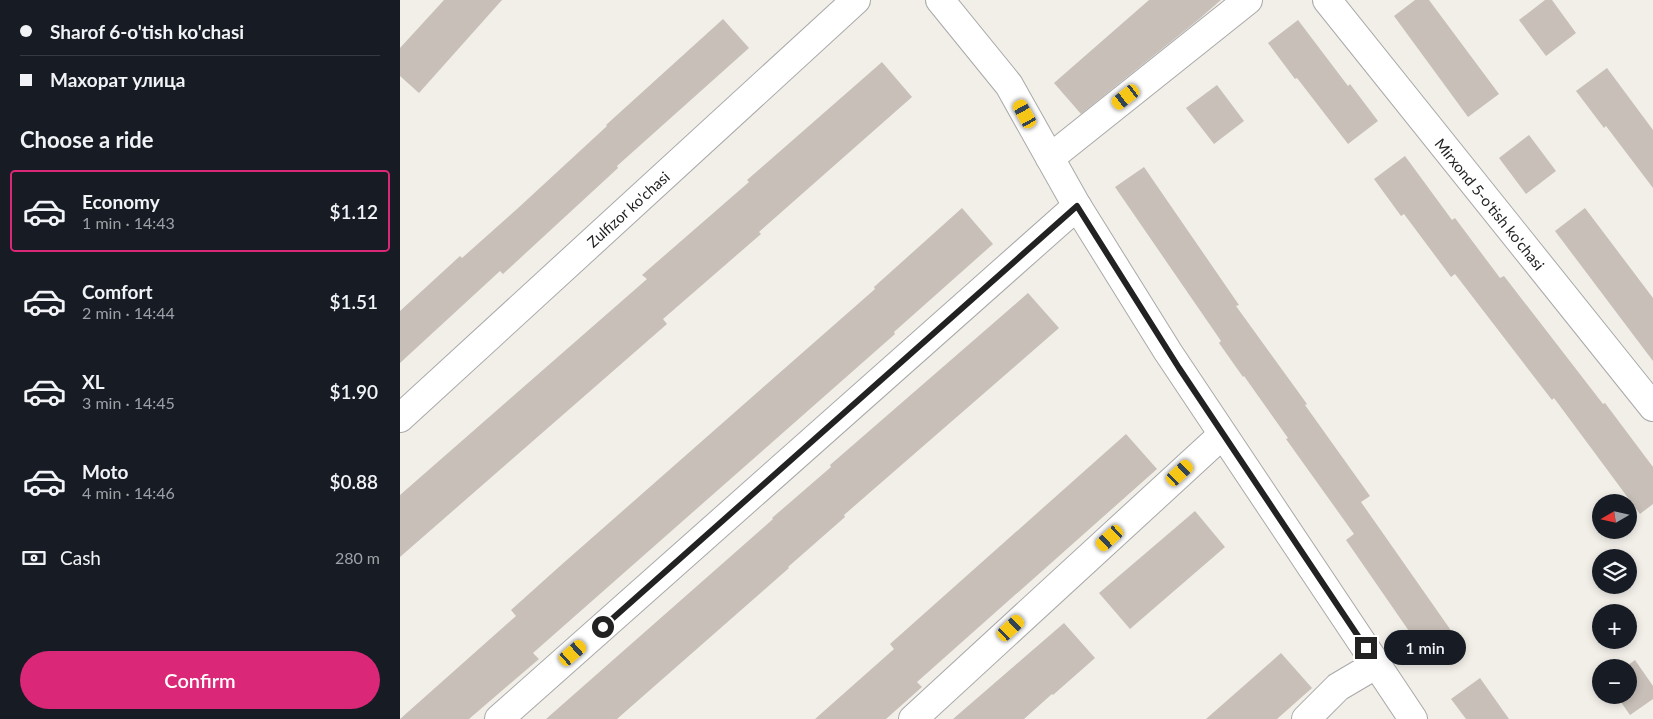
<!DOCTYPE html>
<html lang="en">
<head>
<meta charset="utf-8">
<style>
	body { margin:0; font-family:Lato,sans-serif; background:#242831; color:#f1f3f6; height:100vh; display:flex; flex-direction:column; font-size:19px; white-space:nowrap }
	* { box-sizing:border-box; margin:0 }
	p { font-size:16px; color:#9ea1a6 }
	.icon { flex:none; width:28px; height:28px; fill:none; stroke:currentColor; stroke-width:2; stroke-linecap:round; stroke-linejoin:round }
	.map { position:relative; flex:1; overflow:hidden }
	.drawer { display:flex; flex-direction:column; background:#171b24; width:400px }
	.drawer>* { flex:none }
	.hud { display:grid; align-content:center; height:110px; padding:0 20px; background:#171b24 }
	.needle { width:32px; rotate:261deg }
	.buttons { position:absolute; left:1192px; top:494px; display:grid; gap:10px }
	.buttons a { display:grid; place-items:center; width:45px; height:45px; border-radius:50%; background:#171b24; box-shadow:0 2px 8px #0003; font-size:25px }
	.end { position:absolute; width:22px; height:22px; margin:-11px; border:6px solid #222; background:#fff; box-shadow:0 0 0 2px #fff }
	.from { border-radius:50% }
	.bubble { position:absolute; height:35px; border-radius:18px; background:#171b24; box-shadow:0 2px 8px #0003; font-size:16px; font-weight:600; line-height:35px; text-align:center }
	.car { position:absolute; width:15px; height:30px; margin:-15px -8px; border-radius:6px; box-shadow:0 0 4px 1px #0007; background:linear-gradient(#f5c518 24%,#345 0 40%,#f5c518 0 76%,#345 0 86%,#f5c518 0) }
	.hud b { display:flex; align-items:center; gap:18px; height:48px; font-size:19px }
	.hud b+b { border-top:1px solid #363941 }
	.hud i { width:12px; height:12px; background:#f1f3f6 }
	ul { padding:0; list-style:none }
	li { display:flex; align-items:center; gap:15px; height:82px; margin:0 10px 8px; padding:0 10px; border:2px solid transparent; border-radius:5px }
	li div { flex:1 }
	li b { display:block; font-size:19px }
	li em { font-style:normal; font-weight:600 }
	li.active { border-color:#db2777 }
	li>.icon { width:45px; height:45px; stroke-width:1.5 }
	h2 { padding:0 20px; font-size:22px; line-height:60px }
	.pay { display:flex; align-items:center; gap:12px; height:55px; padding:0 20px; font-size:19px }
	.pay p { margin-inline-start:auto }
	.primary-button { display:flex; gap:10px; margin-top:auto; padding:10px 20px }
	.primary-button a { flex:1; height:58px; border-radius:30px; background:#db2777; color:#fff; font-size:20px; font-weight:600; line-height:58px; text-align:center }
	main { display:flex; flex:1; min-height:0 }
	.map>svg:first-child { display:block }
	.building { fill:#c7bfb8 }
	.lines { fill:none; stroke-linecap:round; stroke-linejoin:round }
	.minor-casing { stroke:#a9a9a9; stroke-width:30 }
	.minor { stroke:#fff; stroke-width:28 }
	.route { stroke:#222; stroke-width:6 }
	.labels { text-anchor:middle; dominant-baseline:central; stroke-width:4; stroke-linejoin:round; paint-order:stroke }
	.street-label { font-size:15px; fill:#222; stroke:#fff }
</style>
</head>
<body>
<main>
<section class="drawer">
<div class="hud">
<b><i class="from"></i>Sharof 6-o'tish ko'chasi</b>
<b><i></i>Махорат улица</b>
</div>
<h2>Choose a ride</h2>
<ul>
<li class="active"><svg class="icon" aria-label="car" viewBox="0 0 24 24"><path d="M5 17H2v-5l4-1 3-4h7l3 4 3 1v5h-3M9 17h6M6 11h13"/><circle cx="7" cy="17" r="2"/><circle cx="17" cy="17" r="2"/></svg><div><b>Economy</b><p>1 min · 14:43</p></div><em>$1.12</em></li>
<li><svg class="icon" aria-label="car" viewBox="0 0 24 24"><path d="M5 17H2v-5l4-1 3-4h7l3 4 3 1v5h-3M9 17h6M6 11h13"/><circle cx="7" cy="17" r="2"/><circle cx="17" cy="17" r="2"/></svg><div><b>Comfort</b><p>2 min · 14:44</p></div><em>$1.51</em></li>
<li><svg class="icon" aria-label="car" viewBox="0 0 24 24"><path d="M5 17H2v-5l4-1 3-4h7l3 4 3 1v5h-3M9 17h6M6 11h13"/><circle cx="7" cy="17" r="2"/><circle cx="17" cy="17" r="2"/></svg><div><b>XL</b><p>3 min · 14:45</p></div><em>$1.90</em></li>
<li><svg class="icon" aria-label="car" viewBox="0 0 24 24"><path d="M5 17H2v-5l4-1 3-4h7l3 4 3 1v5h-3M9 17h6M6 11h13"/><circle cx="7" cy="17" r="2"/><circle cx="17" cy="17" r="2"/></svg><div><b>Moto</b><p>4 min · 14:46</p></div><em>$0.88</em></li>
</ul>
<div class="pay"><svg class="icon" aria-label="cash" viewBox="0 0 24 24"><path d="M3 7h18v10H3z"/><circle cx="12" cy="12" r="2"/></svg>Cash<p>280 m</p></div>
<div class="primary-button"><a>Confirm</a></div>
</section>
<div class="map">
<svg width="1253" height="719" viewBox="0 0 1253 719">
	<rect width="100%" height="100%" fill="#f2efe9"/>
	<g class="building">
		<path d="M44 0H102L19 93 0 76V48Z"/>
		<path d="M749 0H821L798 20 681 114 654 83Z"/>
		<path d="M1015 0H1029L1099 94 1068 117 994 16Z"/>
		<path d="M1145 0H1152L1176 33 1146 56 1119 20Z"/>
		<path d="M323 19 349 48 217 166 218 168 103 274 100 271 0 363V311L60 256 62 258 117 209 207 126 206 125Z"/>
		<path d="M898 20 948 86 950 84 978 121 948 144 897 78 895 79 868 43Z"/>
		<path d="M482 62 512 97 359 232 361 234 263 319 267 324 0 557V495L247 279 242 275 349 182 347 180Z"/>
		<path d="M1207 68 1253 130V188L1206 126 1204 128 1176 91Z"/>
		<path d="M817 85 844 121 814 144 786 108Z"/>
		<path d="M1129 135 1156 171 1126 194 1099 158Z"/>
		<path d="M1005 156 1052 220 1055 218 1100 278 1104 276 1203 404 1205 403 1253 467V504L1240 514 1154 398 1152 400 1055 274 1051 277 1004 214 1001 216 974 179Z"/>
		<path d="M744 167 839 305 836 306 907 404 905 405 970 496 961 502 1057 639 1029 660 946 540 954 534 886 439 888 438 844 376 843 377 819 343 821 341 715 187Z"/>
		<path d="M562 208 593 244 494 332 495 334 133 653 139 659 69 719H0L116 616 111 610 160 566 475 289 474 287Z"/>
		<path d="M1185 208 1253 298V361L1155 231Z"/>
		<path d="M628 293 659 328 444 515 445 517 388 567 389 568 217 719H146L373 519 372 518 431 467 430 465Z"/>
		<path d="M726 434 757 469 517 682 522 687 486 719H415L494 649 490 644Z"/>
		<path d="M795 511 825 547 730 629 699 593Z"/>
		<path d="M664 623 695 658 653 695 652 694 624 719H553Z"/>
		<path d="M881 653 912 688 877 719H806Z"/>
		<path d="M1235 660 1253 686V699L1230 715 1216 695H1229V668H1224Z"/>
		<path d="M1080 678 1109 719H1066L1051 699Z"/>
	</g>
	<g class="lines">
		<defs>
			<g id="minor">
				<path d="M540 0 609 85 677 206 768 352 1013 719"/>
				<path d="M927 0 1253 407"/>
				<path d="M650 158 848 0"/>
				<path d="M0 418 456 0"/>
				<path d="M99 719 677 206"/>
				<path d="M513 719 822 435"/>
				<path d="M906 719 938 687 977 664"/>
			</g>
		</defs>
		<use href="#minor" class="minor-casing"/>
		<use href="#minor" class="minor"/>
	</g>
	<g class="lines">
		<path class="route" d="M203 627 677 206 779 368 966 648"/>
	</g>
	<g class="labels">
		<g class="street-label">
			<text transform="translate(1090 204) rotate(51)">Mirxond 5-o'tish ko'chasi</text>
			<text transform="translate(228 209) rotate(-42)">Zulfizor ko'chasi</text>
		</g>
	</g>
</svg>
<div class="buttons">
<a><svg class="needle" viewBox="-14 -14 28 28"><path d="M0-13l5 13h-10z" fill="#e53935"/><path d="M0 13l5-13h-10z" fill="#9ea1a6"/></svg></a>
<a><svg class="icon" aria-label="layers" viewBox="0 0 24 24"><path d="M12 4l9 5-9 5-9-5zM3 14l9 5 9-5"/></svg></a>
<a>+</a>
<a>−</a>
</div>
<i class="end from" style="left:203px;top:627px"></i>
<i class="end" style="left:966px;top:648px"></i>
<div class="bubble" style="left:984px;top:630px;width:82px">1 min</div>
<i class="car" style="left:726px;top:97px;rotate:232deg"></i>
<i class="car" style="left:625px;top:114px;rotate:331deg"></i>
<i class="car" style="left:780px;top:473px;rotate:47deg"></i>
<i class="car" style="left:710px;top:538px;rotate:228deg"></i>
<i class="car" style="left:611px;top:628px;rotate:47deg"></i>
<i class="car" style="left:173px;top:653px;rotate:49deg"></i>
</div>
</main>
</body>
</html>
